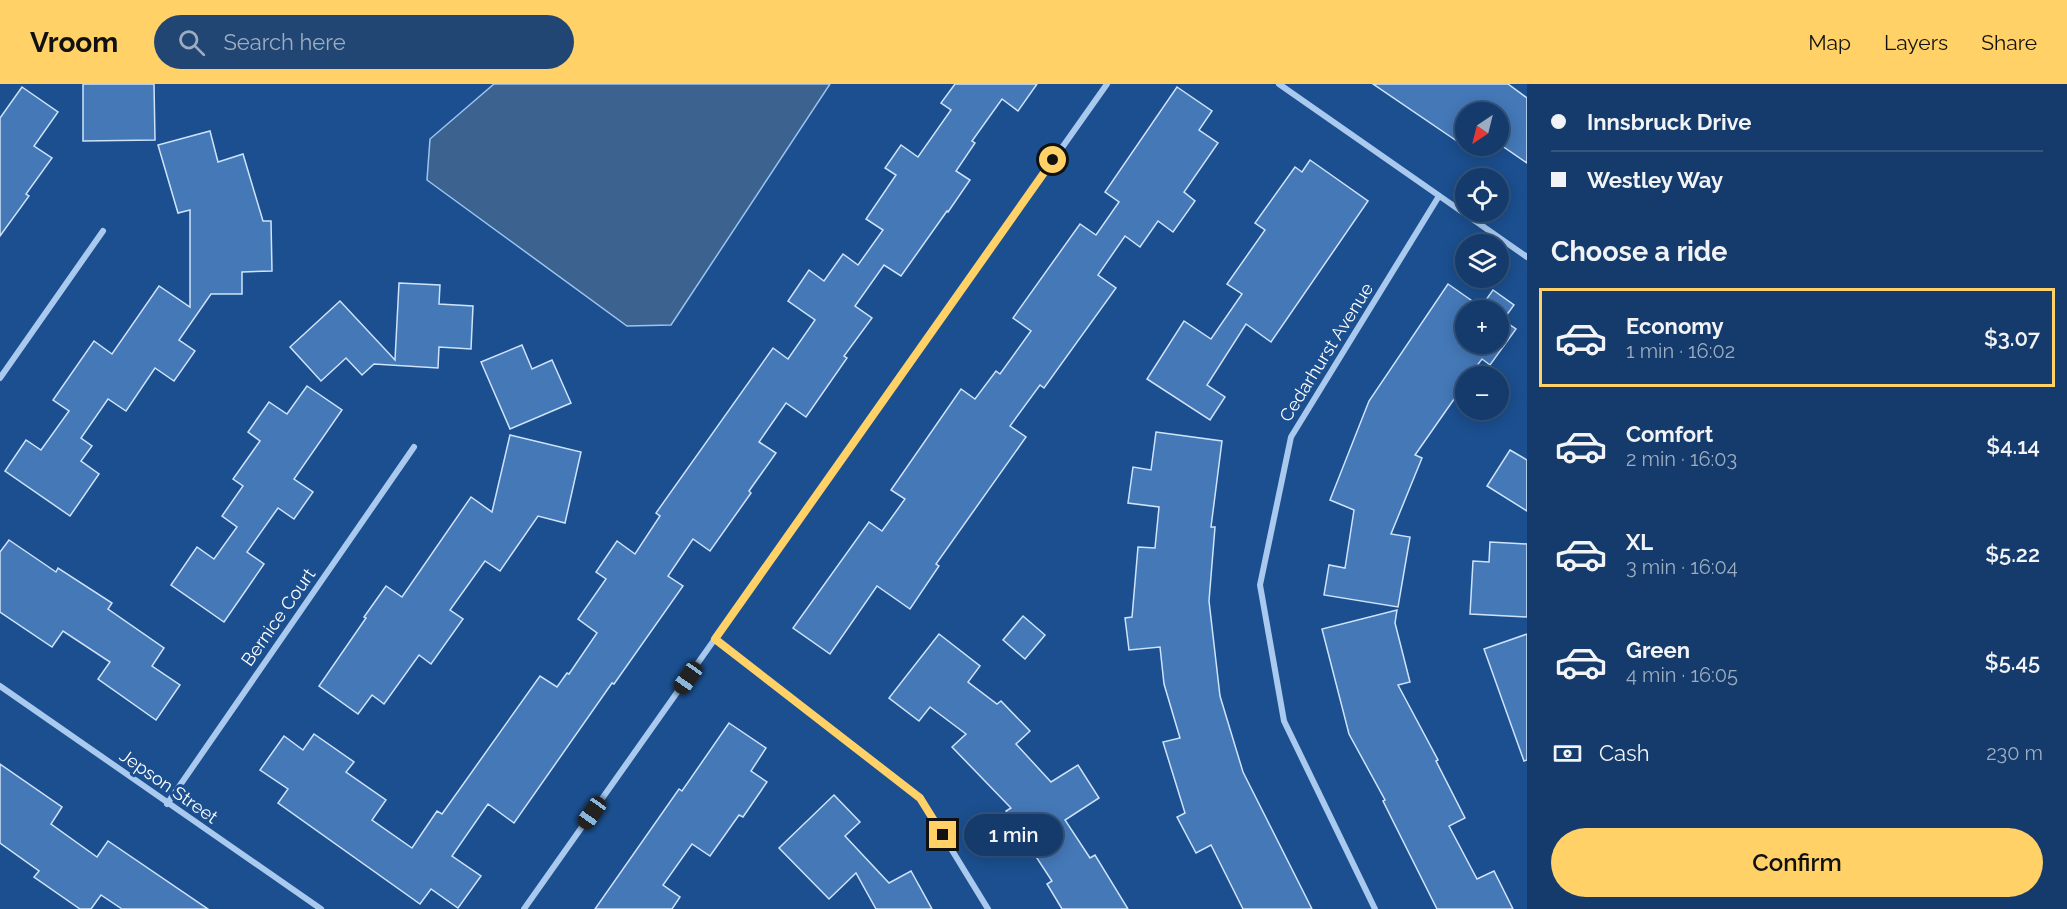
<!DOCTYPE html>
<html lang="en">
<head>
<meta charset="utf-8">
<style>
	body { margin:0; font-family:Raleway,sans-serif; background:#214673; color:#f1f3f6; height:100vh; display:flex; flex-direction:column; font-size:22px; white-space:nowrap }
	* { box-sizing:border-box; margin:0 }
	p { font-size:20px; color:#9dadc1 }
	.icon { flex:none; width:33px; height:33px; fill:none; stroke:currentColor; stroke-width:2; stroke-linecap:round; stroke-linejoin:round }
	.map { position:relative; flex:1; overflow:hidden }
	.side { display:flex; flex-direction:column; background:#143b6b; width:540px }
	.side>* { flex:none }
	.top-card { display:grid; align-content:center; height:132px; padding:0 24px; background:#143b6b }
	.needle { width:39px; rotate:215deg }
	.controls { position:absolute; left:1455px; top:18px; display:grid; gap:12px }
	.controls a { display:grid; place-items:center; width:54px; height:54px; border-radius:50%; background:#143b6b; box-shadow:0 3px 15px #0003,0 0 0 2px #33557e; font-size:30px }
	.end { position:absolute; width:27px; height:27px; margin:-14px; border:8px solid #ffd166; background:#111; box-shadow:0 0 0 3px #111 }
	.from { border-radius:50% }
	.bubble { position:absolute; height:42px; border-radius:21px; background:#143b6b; box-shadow:0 3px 15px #0003,0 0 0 2px #33557e; font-size:20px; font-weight:600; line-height:42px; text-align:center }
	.car { position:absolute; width:18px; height:36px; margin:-18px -9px; border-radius:8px; box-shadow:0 0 4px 2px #0007; background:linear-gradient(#222 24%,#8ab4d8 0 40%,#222 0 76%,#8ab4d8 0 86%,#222 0) }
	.top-card b { display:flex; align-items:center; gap:21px; height:57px; font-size:22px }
	.top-card b+b { border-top:2px solid #33557e }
	.top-card i { width:15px; height:15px; background:#f1f3f6 }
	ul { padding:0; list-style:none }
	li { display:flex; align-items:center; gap:18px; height:99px; margin:0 12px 9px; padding:0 12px; border:3px solid transparent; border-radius:0px }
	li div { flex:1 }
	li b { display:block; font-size:22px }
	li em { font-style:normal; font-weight:600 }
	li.selected { border-color:#ffd166 }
	li>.icon { width:54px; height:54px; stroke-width:1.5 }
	h2 { padding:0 24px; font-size:27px; line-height:72px }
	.pay { display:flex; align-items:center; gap:15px; height:66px; padding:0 24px; font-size:22px }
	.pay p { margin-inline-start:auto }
	.cta { display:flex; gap:12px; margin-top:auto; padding:12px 24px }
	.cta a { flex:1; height:69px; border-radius:36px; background:#ffd166; color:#111; font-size:24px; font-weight:600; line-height:69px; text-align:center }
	header { display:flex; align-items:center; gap:36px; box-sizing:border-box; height:84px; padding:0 30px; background:#ffd166; color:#111 }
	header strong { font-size:28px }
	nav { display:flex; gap:33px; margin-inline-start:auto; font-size:21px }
	.search { width:420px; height:54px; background:#214673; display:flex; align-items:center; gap:15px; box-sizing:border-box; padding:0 21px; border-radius:33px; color:#9dadc1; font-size:22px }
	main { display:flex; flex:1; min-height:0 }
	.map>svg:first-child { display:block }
	.water { fill:#3c6290; stroke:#9cc4f0; stroke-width:1.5 }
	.building { fill:#4478b7; stroke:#cfe3fa; stroke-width:1.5; fill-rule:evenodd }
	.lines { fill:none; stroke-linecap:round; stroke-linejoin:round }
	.street { stroke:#a9c9ee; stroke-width:6 }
	.route { stroke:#ffd166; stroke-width:8 }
	.labels { text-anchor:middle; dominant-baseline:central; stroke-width:6; stroke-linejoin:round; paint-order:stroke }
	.street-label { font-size:18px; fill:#fff; stroke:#1b4f8f }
</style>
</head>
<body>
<header>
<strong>Vroom</strong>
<div class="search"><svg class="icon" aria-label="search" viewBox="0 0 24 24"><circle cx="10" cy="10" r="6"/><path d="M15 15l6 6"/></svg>Search here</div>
<nav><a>Map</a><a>Layers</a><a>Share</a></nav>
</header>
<main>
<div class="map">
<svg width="1527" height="825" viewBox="0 0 1527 825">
	<rect width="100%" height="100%" fill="#1b4f8f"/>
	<path class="water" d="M494 0H830L671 241 627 242 427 96 430 55Z"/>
	<g class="building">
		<path d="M83 0H154L155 56 83 57Z"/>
		<path d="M955 0H1037L1018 27 1002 15 972 57 975 59 956 87 970 96 948 128 947 127 901 192 884 181 855 222 872 234 844 272 847 274 806 333 786 319 759 358 776 369 749 407 751 409 710 467 693 455 668 492 683 502 614 600 612 599 514 739 488 720 452 772 481 792 458 824 431 805 420 820 278 719 288 705 260 686 284 652 303 666 314 650 354 678 346 688 386 716 372 736 412 764 437 727 442 730 540 592 557 603 567 589 569 590 597 549 578 535 606 495 596 488 617 457 635 470 660 432 656 429 773 264 788 275 815 236 788 217 809 186 824 197 843 170 858 181 883 146 866 135 896 91 885 84 901 61 918 73 951 26 941 19Z"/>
		<path d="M1373 0H1508L1527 14V79L1498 59V28H1466V62H1477L1473 68Z"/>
		<path d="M22 3 58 28 34 62 52 74 26 110 29 112 0 152V34Z"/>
		<path d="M1177 3 1212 27 1199 46 1218 59 1184 108 1195 117 1173 148 1158 137 1140 163 1125 152 1098 191 1116 204 1044 304 1040 301 1010 342 1026 353 936 480 939 482 910 525 877 502 830 570 793 544 869 438 882 447 905 415 891 406 961 305 975 315 996 287 1000 290 1031 247 1013 234 1080 140 1096 151 1119 118 1105 108Z"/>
		<path d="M210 47 218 78 243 70 263 137H271L272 187 242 188V210H211L179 256 195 267 174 297 155 284 126 327 108 315 81 354 92 362 81 377 99 390 70 432 5 387 26 356 41 366 69 327 53 316 94 257 112 270 159 202 190 223V126L178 129 158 61Z"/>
		<path d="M1310 76 1368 117 1271 258 1246 240 1207 301 1225 313 1210 336 1147 295 1184 237 1211 255 1242 210 1227 200 1265 146 1255 139 1295 83 1302 88Z"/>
		<path d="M399 199 440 201 439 220 473 222 471 265 439 263 438 284 374 280 362 291 346 274 321 297 290 263 340 217 395 276Z"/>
		<path d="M1448 200 1481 223 1493 206 1514 221 1503 236 1516 245 1490 281 1482 275 1469 292H1466V298L1415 371 1422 374 1391 450 1410 453 1398 523 1324 511 1329 481 1345 484 1354 426 1330 416 1369 317ZM1466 226H1498V260H1466Z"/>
		<path d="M522 261 532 285 552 276 571 319 510 345 481 278Z"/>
		<path d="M307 302 342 326 294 395 313 408 294 435 278 424 247 468 264 480 224 538 171 501 197 463 214 475 237 443 222 432 243 402 233 395 260 357 248 348 269 318 287 330Z"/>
		<path d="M1156 348 1222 357 1211 443H1215L1209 517 1220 612 1243 688 1312 825H1243L1211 761 1196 769 1177 733 1185 729 1163 658 1180 654 1164 600 1160 563 1129 566 1125 534 1132 533 1138 463 1155 464 1159 423 1128 419 1133 383 1151 386Z"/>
		<path d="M510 351 581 368 565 439 538 432 500 487 485 477 450 526 463 535 431 580 419 571 384 620 372 611 358 630 319 602 366 534 364 533 386 502 402 513 471 413 492 428Z"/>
		<path d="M1510 366 1527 376V427L1487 402Z"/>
		<path d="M9 456 56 488 58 484 112 519 108 525 164 564 152 582 180 601 156 636 98 595 110 578 63 547 52 563 0 528V468Z"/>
		<path d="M1490 458 1527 460V533L1470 530 1473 477 1489 478Z"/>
		<path d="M1397 526 1395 539 1410 598 1398 601 1438 676 1436 677 1465 734 1449 742 1477 795 1494 787 1513 825H1437L1383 717 1385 716 1349 650 1322 545Z"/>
		<path d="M1023 532 1045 551 1025 575 1003 556Z"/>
		<path d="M939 550 980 582 968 598 997 620 1001 617 1030 647 1016 660 1051 698 1078 681 1099 714 1065 736 1090 774 1095 771 1128 825H1062L1047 800 1052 797 1006 727 1011 724 952 663 966 650 930 623 919 637 889 614Z"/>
		<path d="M1527 550V676L1524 677 1484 565Z"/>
		<path d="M729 639 766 664 751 687 767 698 743 733 739 731 710 772 692 760 663 801 680 813 672 825H595L679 705 682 707Z"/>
		<path d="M0 680 62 723 51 740 97 773 108 757 208 825H122L101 811 91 825H80L34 793 39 787 0 759Z"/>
		<path d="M834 711 860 738 845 752 889 799 911 787 932 825H876L856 789 829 815 779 764Z"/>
	</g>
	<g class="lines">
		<g class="street">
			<path d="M1279 0 1527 173"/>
			<path d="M0 294 103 147"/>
			<path d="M715 555 920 714 988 825"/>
			<path d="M0 602 321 825"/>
			<path d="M167 720 414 363"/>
			<path d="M524 825 1107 0"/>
			<path d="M1375 825 1284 637 1260 501 1291 353 1439 112"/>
		</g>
	</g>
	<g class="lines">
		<path class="route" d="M943 751 920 714 715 555 1053 76"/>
	</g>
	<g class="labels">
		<g class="street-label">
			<text transform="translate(1326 268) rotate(-58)">Cedarhurst Avenue</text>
			<text transform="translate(278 533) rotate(-55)">Bernice Court</text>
			<text transform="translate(169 702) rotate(35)">Jepson Street</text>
		</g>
	</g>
</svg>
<div class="controls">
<a><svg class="needle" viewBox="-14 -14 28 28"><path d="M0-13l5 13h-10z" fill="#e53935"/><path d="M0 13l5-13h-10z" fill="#9dadc1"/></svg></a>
<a><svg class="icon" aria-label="locate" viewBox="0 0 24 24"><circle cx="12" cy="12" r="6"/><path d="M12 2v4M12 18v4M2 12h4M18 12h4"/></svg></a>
<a><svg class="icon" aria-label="layers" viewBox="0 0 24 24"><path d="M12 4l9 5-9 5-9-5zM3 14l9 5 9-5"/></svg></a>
<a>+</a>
<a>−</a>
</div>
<i class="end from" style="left:1053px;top:76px"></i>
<i class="end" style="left:943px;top:751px"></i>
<div class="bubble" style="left:964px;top:730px;width:99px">1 min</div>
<i class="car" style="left:688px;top:594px;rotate:215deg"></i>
<i class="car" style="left:592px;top:729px;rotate:215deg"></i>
</div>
<section class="side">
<div class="top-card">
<b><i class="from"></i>Innsbruck Drive</b>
<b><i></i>Westley Way</b>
</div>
<h2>Choose a ride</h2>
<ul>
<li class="selected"><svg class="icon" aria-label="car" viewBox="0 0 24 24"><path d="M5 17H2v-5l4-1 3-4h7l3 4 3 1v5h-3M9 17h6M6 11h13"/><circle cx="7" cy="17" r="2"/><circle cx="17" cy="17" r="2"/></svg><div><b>Economy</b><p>1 min · 16:02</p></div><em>$3.07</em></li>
<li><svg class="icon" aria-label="car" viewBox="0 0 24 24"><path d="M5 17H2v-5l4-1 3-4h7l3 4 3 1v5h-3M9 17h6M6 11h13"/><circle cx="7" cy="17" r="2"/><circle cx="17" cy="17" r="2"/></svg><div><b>Comfort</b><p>2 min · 16:03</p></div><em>$4.14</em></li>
<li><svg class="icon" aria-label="car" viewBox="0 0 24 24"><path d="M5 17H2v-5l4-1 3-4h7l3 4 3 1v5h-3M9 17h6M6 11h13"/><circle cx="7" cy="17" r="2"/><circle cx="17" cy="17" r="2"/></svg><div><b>XL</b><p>3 min · 16:04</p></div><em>$5.22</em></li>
<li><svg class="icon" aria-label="car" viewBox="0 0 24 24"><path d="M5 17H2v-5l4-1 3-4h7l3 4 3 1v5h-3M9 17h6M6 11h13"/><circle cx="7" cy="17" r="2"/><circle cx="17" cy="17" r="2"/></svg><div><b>Green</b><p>4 min · 16:05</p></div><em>$5.45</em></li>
</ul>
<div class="pay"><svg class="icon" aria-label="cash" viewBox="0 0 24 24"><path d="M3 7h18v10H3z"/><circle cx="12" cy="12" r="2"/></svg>Cash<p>230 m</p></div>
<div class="cta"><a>Confirm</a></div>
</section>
</main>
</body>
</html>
